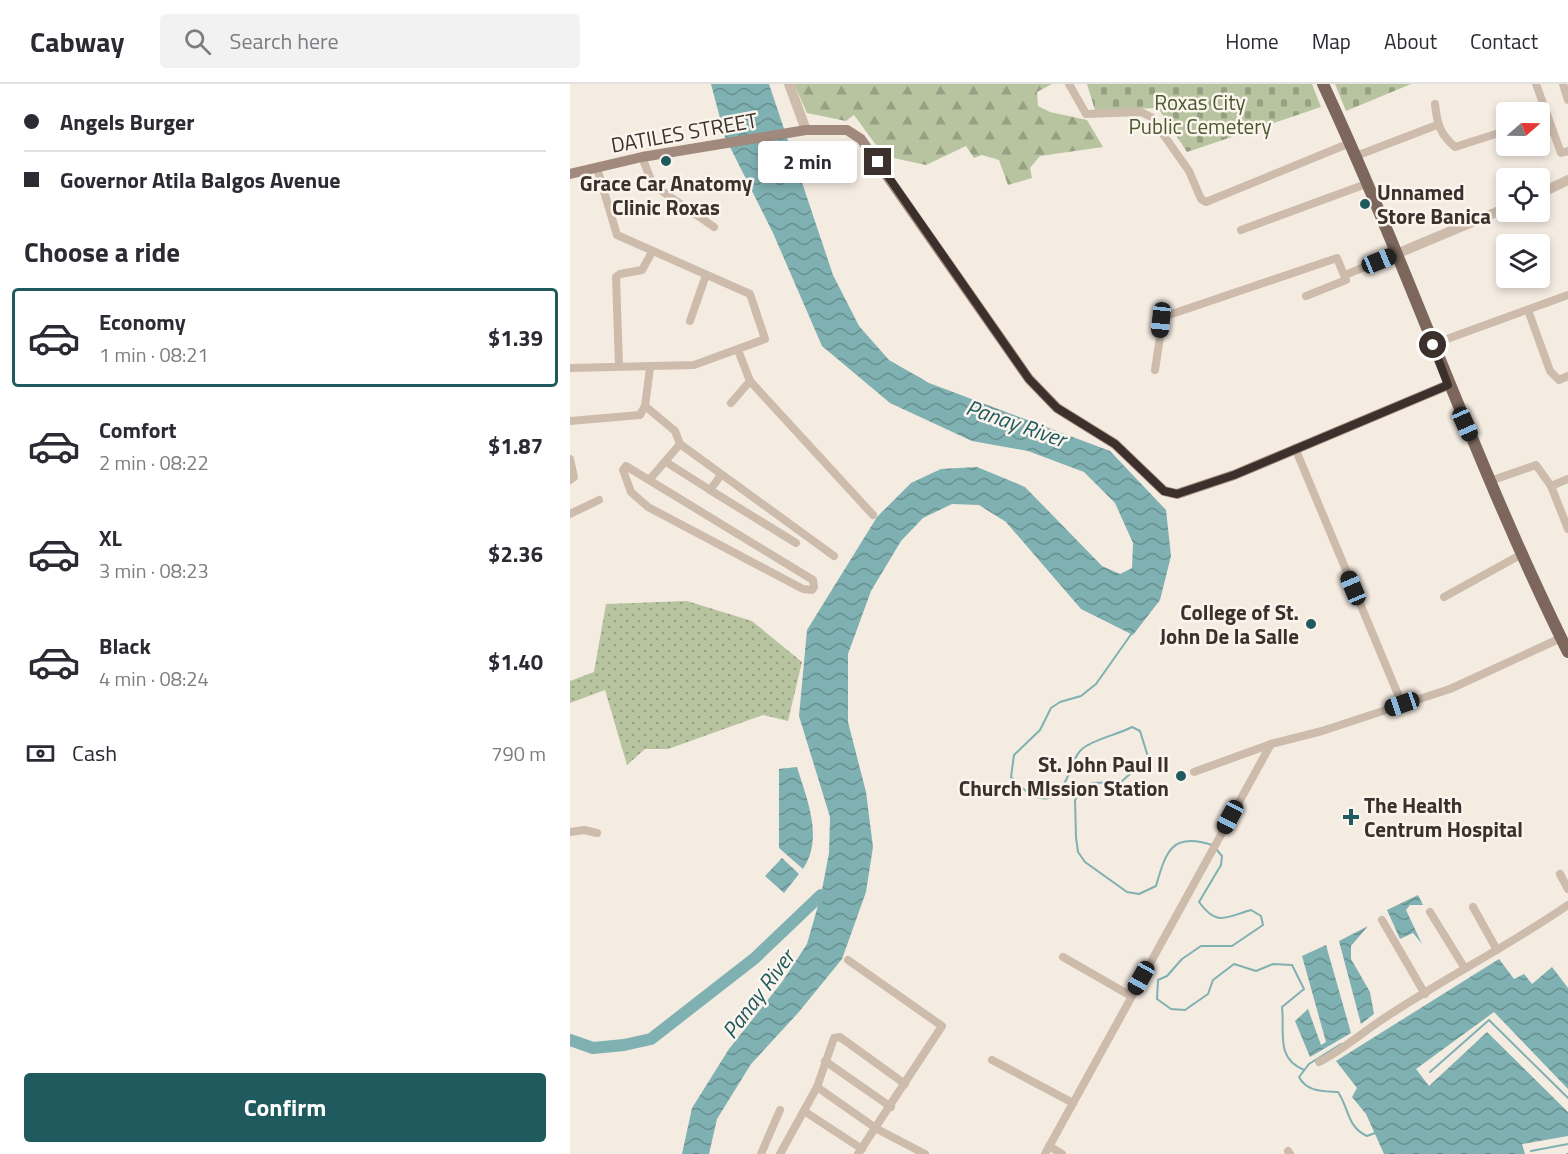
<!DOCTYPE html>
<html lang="en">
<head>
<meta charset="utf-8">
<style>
	body { margin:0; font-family:"Titillium Web",sans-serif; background:#f2f2f3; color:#2b2b33; height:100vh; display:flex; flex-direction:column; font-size:22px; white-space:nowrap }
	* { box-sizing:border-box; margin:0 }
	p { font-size:20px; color:#7c7c81 }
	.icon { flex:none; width:33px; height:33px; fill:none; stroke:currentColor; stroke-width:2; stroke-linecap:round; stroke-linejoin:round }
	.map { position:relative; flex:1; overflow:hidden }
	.sheet { display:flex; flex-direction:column; background:#fff; width:570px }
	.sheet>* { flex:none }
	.banner { display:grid; align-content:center; height:132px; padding:0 24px; background:#fff }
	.needle { width:39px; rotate:70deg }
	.buttons { position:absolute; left:926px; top:18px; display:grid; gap:12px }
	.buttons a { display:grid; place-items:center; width:54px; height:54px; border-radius:6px; background:#fff; box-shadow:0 3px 9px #0003; font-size:30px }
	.end { position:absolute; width:27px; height:27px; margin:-14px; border:8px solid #3b302b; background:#fff; box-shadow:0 0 0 3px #fff }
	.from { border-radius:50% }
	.bubble { position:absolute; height:42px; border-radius:6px; background:#fff; box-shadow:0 3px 9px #0003; font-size:20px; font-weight:700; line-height:42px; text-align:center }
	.car { position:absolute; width:18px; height:36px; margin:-18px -9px; border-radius:8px; box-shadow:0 0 4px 2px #0007; background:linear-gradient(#222 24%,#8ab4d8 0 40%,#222 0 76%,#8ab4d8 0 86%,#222 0) }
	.banner b { display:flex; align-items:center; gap:21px; height:57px; font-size:22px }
	.banner b+b { border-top:2px solid #e1e1e2 }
	.banner i { width:15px; height:15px; background:#2b2b33 }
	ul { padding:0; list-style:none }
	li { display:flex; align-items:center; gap:18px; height:99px; margin:0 12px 9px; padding:0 12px; border:3px solid transparent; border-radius:6px }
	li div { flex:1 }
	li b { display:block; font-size:22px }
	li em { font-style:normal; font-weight:700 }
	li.active { border-color:#1f5a5e }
	li>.icon { width:54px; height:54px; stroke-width:1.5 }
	h2 { padding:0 24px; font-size:27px; line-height:72px }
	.pay { display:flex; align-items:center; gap:15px; height:66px; padding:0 24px; font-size:22px }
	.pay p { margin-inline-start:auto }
	.button { display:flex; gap:12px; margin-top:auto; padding:12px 24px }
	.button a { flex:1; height:69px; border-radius:6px; background:#1f5a5e; color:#fff; font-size:24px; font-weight:700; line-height:69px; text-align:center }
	header { display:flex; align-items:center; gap:36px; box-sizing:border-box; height:84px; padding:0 30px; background:#fff; border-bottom:2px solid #e1e1e2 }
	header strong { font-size:28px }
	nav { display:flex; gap:33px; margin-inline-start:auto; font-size:21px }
	.search { width:420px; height:54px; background:#f2f2f3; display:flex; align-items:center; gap:15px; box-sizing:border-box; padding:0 21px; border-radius:6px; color:#7c7c81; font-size:22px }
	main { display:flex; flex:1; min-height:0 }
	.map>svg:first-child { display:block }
	.green { fill:url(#green-dots) }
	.forest { fill:url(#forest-firs) }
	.cemetery { fill:url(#cemetery-stones) }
	.water { fill:url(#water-waves) }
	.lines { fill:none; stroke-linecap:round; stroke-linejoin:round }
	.stream { stroke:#7fb0b2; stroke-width:2 }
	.river { stroke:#7fb0b2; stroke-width:12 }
	.minor { stroke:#cdbbac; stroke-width:8 }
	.tertiary { stroke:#cdbbac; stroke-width:10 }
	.secondary { stroke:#a18a7d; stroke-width:10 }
	.primary { stroke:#7d675c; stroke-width:12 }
	.route { stroke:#3b302b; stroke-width:8 }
	.poi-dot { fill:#1f5a5e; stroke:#fbf5ee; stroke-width:2 }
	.labels { text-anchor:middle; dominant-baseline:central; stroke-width:5; stroke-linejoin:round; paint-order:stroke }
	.park-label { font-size:21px; fill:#4a5a2e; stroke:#fbf5ee }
	.street-label { font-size:21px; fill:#3b302b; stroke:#fbf5ee }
	.poi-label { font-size:21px; font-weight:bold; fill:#3b302b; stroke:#fbf5ee; text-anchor:start }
	.water-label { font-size:22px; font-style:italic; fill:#1f5a5e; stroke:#fbf5ee }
</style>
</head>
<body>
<header>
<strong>Cabway</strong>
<div class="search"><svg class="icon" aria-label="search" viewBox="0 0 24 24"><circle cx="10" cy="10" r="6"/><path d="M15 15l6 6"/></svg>Search here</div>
<nav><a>Home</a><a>Map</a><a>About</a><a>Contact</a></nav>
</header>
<main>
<section class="sheet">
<div class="banner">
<b><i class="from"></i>Angels Burger</b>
<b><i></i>Governor Atila Balgos Avenue</b>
</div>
<h2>Choose a ride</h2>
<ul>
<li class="active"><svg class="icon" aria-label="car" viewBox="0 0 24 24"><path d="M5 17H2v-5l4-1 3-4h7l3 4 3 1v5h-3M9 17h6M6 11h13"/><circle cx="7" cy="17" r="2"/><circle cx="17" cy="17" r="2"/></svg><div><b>Economy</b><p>1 min · 08:21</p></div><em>$1.39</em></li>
<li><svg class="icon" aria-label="car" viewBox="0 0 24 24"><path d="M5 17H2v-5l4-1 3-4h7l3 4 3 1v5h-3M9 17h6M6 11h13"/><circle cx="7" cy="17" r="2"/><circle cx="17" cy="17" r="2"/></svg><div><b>Comfort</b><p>2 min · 08:22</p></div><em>$1.87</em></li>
<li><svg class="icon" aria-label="car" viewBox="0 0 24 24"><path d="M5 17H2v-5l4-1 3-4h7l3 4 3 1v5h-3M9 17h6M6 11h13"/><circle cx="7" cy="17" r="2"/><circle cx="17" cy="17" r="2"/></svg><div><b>XL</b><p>3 min · 08:23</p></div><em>$2.36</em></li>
<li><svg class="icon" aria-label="car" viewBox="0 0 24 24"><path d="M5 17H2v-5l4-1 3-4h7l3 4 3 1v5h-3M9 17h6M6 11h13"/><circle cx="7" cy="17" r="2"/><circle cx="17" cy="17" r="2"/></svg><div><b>Black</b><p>4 min · 08:24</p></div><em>$1.40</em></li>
</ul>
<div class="pay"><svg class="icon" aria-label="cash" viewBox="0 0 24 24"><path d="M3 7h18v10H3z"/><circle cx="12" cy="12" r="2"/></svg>Cash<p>790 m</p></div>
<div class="button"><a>Confirm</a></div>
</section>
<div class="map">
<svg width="998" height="1070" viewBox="0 0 998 1070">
	<defs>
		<pattern id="green-dots" width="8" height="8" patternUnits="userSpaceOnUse" patternTransform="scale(1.5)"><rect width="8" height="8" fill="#b8c4a0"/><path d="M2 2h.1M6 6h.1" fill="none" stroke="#97a083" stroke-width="1.8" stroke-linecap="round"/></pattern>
		<pattern id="forest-firs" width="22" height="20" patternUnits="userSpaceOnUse" patternTransform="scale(1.5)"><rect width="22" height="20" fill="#b8c4a0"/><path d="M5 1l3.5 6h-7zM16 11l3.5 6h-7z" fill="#97a083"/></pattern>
		<pattern id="cemetery-stones" width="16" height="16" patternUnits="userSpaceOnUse" patternTransform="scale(1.5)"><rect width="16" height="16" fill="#b8c4a0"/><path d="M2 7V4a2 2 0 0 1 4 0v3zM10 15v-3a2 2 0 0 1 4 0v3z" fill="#97a083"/></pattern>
		<pattern id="water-waves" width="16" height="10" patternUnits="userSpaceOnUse" patternTransform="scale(1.5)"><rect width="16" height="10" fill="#7fb0b2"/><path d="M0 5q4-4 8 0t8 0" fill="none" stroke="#699091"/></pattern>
	</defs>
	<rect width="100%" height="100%" fill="#f4ebe1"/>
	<path class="green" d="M117 517 182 537 232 578 218 637 193 631 98 665H75L57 681 35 606 0 619V597L24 588 36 520Z"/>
	<path class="forest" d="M224 0H482L467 8 468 22 480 28 517 36 533 63 470 72 460 84 462 94 438 101 429 76 412 71 404 74 396 62 356 81 314 72 284 31 276 37 237 29Z"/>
	<g class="cemetery">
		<path d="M517 0H742L751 23 617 68 588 24 525 26Z"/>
		<path d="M765 0H841L776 27Z"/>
	</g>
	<g class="water">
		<path d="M141 0H199L263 191 289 242 319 276 359 299 540 367 596 426 601 472 590 516 563 551 511 525 436 438 409 421 382 420 353 434 331 457 301 507 278 570V638L296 708 303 763 296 808 272 875 228 929 181 980 147 1035 139 1070H112L122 1024 159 965 212 898 237 860 251 811 259 769 260 733 229 632 237 546 307 433 341 399 371 385 407 383 455 403 532 482 550 490 562 484 563 459 545 419 514 388 458 367 402 357 320 319 252 262 203 149 155 53Z"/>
		<path d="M227 683C237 716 254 754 233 785L209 764V685Z"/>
		<path d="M212 774 229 790 214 809 195 792Z"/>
		<path d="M848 811 853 821H840L836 826 852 860 843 849 830 855 817 826Z"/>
		<path d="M798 842 781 862V875L800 908 804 930 791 940 769 857Z"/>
		<path d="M756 861 781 949 740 973 725 937 738 925 751 961 756 958 732 872Z"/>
		<path d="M929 875 944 895 954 890 962 900 982 883 998 904V1005L924 928 846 985 859 1002 917 948 998 1028V1052L952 1060 955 1070H814L796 1030 782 1013 787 1004 766 977Z"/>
	</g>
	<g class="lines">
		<g class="stream">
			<path d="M562 549 526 600 511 612 490 618 481 624 470 646 444 671 441 693C460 714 482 728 497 694 502 684 503 673 512 665 522 656 549 650 562 643L570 647 580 679 570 681 551 698 521 699 512 705 505 716 506 753 508 768 515 778 557 808 569 810 586 802C596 767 602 748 642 761"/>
			<path d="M646 765 652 772 651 781 629 818C647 843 656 833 681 826L691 832 693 841 662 862H631L612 875 597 892 588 896 587 915 601 925 615 926 638 910 643 896 664 880 686 887 703 880 722 881 734 905 712 923C715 948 705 974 734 986"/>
			<path d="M771 960 739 980 729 993C737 1008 752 1007 768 1008 779 1024 777 1043 797 1052L805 1049"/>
			<path d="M860 988 919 936 998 1014"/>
			<path d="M961 1067 998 1060"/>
			<path d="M997 1070H998"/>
		</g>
		<path class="river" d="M0 956 23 964 54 961 81 955 185 874 251 811"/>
		<g class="minor">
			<path d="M499 0 516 30 571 28 581 33 619 87 631 115 636 118 780 59"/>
			<path d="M966 0 991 69 998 67"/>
			<path d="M993 0 998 16"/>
			<path d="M865 20C867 40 870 50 885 63L935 47"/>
			<path d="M786 72 867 41"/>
			<path d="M72 73 83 101 144 143"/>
			<path d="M671 146 796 100"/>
			<path d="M775 191 826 170"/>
			<path d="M958 226 980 287 989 296 998 292"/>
			<path d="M120 237 136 191"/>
			<path d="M863 260 998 211"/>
			<path d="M168 266 180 297 303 431"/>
			<path d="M49 282 46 193 50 190 72 186 82 168"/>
			<path d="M0 284 124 281 195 255 180 210 47 151 27 84"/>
			<path d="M585 286 593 233 767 174 776 196 736 212"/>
			<path d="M161 319 180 297"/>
			<path d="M75 322 105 347 110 360 80 395"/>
			<path d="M0 337 70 331 75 322 80 284"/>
			<path d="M110 360 264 472"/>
			<path d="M725 364 832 620"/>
			<path d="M0 375 4 393 0 396"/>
			<path d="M96 378 140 406"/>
			<path d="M56 382 243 496 244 503 242 506 233 505 78 423 61 408 53 386Z"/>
			<path d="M151 391 140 406 226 459"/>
			<path d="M920 397 966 381 981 402 998 445"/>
			<path d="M981 402 998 395"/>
			<path d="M0 430 29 416"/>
			<path d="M874 513 952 470"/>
			<path d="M624 688 701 660 752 647 880 605 991 554"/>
			<path d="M0 748 14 746 27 749"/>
			<path d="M990 790 998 805"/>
			<path d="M903 823 927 866"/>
			<path d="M860 828 894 883"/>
			<path d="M812 836 855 910"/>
			<path d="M493 873 561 912"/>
			<path d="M278 876 372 942 288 1070"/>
			<path d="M422 976 503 1019"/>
			<path d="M255 977 321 1023"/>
			<path d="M749 978C771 967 789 951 810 937 871 896 937 863 998 821"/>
			<path d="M247 1003 307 1045 355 1070"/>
			<path d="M234 1027 292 1065"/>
			<path d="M479 1062 492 1070"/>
			<path d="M718 1067 720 1070"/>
			<path d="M191 1070 210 1026"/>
			<path d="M210 1070 247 1003 264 954 270 953 335 1000"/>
			<path d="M475 1070 701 660"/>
		</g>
		<g class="tertiary">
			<path d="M219 0 236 46"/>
			<path d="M969 110 998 96"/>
			<path d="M826 170 936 124"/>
		</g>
		<path class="secondary" d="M0 90 72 73 236 46H277L291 55 459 295 487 324 545 360 594 407 607 410 664 391 878 301"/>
		<path class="primary" d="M753 0C840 187 906 383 998 568"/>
	</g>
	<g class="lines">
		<path class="route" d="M308 78 459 295 487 324 545 360 594 407 607 410 664 391 878 301 863 261"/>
	</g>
	<g class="poi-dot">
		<circle cx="96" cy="77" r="6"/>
		<circle cx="795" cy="120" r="6"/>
		<circle cx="741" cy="540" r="6"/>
		<circle cx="611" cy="692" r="6"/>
		<path d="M778 724h6v6h6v6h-6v6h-6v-6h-6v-6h6z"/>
	</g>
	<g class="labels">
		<g class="park-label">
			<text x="630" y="18">Roxas City<tspan x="630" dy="24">Public Cemetery</tspan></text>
		</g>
		<g class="street-label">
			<text transform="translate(114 48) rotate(-10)">DATILES STREET</text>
		</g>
		<g class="poi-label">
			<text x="96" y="99" text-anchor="middle">Grace Car Anatomy<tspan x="96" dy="24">Clinic Roxas</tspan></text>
			<text x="807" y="108">Unnamed<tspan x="807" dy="24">Store Banica</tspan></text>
			<text x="729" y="528" text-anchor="end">College of St.<tspan x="729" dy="24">John De la Salle</tspan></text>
			<text x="599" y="680" text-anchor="end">St. John Paul II<tspan x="599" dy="24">Church MIssion Station</tspan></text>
			<text x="794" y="721">The Health<tspan x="794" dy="24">Centrum Hospital</tspan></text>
		</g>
		<g class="water-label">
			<text transform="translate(446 339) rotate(19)">Panay River</text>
			<text transform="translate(188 910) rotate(-53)">Panay River</text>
		</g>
	</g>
</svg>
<div class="buttons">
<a><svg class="needle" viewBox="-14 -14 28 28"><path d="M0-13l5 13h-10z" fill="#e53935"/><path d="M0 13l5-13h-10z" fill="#7c7c81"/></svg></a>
<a><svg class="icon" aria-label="locate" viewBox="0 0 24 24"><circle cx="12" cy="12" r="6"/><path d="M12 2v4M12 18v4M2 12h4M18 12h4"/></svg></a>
<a><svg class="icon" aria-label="layers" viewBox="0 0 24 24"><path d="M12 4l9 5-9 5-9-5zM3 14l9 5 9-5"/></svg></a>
</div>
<i class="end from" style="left:863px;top:261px"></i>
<i class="end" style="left:308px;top:78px"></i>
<div class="bubble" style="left:188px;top:57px;width:99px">2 min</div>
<i class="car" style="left:809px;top:177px;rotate:68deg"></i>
<i class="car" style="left:591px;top:236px;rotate:186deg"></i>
<i class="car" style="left:895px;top:340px;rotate:156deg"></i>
<i class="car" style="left:783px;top:504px;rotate:337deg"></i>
<i class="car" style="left:832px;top:620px;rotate:251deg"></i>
<i class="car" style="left:660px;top:733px;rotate:208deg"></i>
<i class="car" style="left:571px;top:894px;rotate:209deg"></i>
</div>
</main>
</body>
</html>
